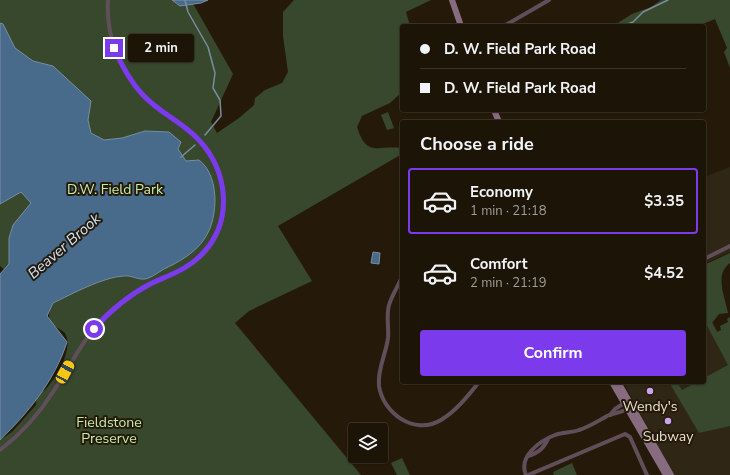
<!DOCTYPE html>
<html lang="en">
<head>
<meta charset="utf-8">
<style>
	body { margin:0; font-family:"Nunito Sans",sans-serif; background:#251d11; color:#f1f3f6; height:100vh; display:flex; flex-direction:column; font-size:15px; white-space:nowrap }
	* { box-sizing:border-box; margin:0 }
	p { font-size:13px; color:#a09e9b }
	.icon { flex:none; width:22px; height:22px; fill:none; stroke:currentColor; stroke-width:2; stroke-linecap:round; stroke-linejoin:round }
	.map { position:relative; flex:1; overflow:hidden }
	.side { position:absolute; left:400px; top:120px; width:306px; height:264px; display:flex; flex-direction:column; background:#1c1407; border-radius:4px; box-shadow:0 1px 3px #0004,0 0 0 1px #3a3328 }
	.side>* { flex:none }
	.top-card { position:absolute; left:400px; top:24px; width:306px; height:88px; border-radius:4px; box-shadow:0 1px 3px #0004,0 0 0 1px #3a3328; display:grid; align-content:center; height:88px; padding:0 20px; background:#1c1407 }
	.tools { position:absolute; left:348px; top:423px; display:grid; gap:8px }
	.tools a { display:grid; place-items:center; width:40px; height:40px; border-radius:4px; background:#1c1407; box-shadow:0 1px 3px #0004,0 0 0 1px #3a3328; font-size:20px }
	.end { position:absolute; width:18px; height:18px; margin:-9px; border:5px solid #7c3aed; background:#fff; box-shadow:0 0 0 2px #fff }
	.from { border-radius:50% }
	.bubble { position:absolute; height:28px; border-radius:4px; background:#1c1407; box-shadow:0 1px 3px #0004,0 0 0 1px #3a3328; font-size:13px; font-weight:700; line-height:28px; text-align:center }
	.car { position:absolute; width:12px; height:24px; margin:-12px -6px; border-radius:5px; box-shadow:0 0 3px 1px #0007; background:linear-gradient(#f5c518 24%,#345 0 40%,#f5c518 0 76%,#345 0 86%,#f5c518 0) }
	.top-card b { display:flex; align-items:center; gap:14px; height:38px; font-size:15px }
	.top-card b+b { border-top:1px solid #3a3328 }
	.top-card i { width:10px; height:10px; background:#f1f3f6 }
	ul { padding:0; list-style:none }
	li { display:flex; align-items:center; gap:12px; height:66px; margin:0 8px 6px; padding:0 12px; border:2px solid transparent; border-radius:4px }
	li div { flex:1 }
	li b { display:block; font-size:15px }
	li em { font-style:normal; font-weight:700 }
	li.selected { border-color:#7c3aed }
	li>.icon { width:36px; height:36px; stroke-width:1.5 }
	h2 { padding:0 20px; font-size:18px; line-height:48px }
	.primary-button { display:flex; gap:8px; margin-top:auto; padding:8px 20px }
	.primary-button a { flex:1; height:46px; border-radius:4px; background:#7c3aed; color:#fff; font-size:16px; font-weight:700; line-height:46px; text-align:center }
	.map>svg:first-child { display:block }
	.commercial { fill:#2f2616 }
	.green { fill:#37482d }
	.water { fill:#486a8b; stroke:#788da1 }
	.lines { fill:none; stroke-linecap:round; stroke-linejoin:round }
	.stream { stroke:#788da1; stroke-width:1.5 }
	.minor { stroke:#604f5b; stroke-width:4 }
	.secondary { stroke:#876b7e; stroke-width:6 }
	.route { stroke:#7c3aed; stroke-width:5 }
	.poi-dot { fill:#c8a6ef; stroke:#251a09; stroke-width:1.5 }
	.labels { text-anchor:middle; dominant-baseline:central; stroke-width:4; stroke-linejoin:round; paint-order:stroke }
	.park-label { font-size:14px; fill:#c2ecac; stroke:#251a09 }
	.poi-label { font-size:14px; fill:#e7dfd4; stroke:#251a09 }
	.water-label { font-size:15px; font-style:italic; fill:#cee4fa; stroke:#251a09 }
</style>
</head>
<body>
<div class="map">
<svg width="730" height="475" viewBox="0 0 730 475">
	<rect width="100%" height="100%" fill="#251a09"/>
	<g class="commercial">
		<path d="M730 167V252L704 264V177Z"/>
		<path d="M704 304 730 356V475H674L623 382H704Z"/>
	</g>
	<g class="green">
		<path d="M0 0H191L233 74 211 122 217 133 239 118 254 105 255 98 265 90 282 83 288 72 283 36V12L294 0H431L406 12 410 26H402V92L390 103 362 116 357 127C367 158 377 145 401 148L402 154 278 226 312 281 249 311 235 323 361 475H0V440L12 432 36 405C37 402 35 398 36 396 38 391 43 392 46 389 57 376 74 349 65 333 55 324 46 326 50 310L0 266Z"/>
		<path d="M661 0H730V68L724 52 727 48 715 19 698 26H613L632 14 651 7Z"/>
		<path d="M388 112 394 128 387 130 381 115Z"/>
		<path d="M730 253V263C714 274 725 297 728 313L719 314 712 323 717 332 721 330 720 326 728 322 727 319 730 317V426L699 433 669 382H677L682 390 697 382H704V378L728 365 704 320V265Z"/>
		<path d="M402 458 410 475H397L391 463Z"/>
		<path d="M572 463 577 475H554L553 472Z"/>
	</g>
	<g class="water">
		<path d="M172 0H208L201 3 180 6Z"/>
		<path d="M0 23 3 24 15 48 33 61 53 66 91 101 88 120 91 133 104 140 122 138 145 131 169 132 181 142 178 149 186 161 199 160C211 169 215 186 215 201 214 238 196 254 164 269 159 272 151 278 145 279 138 280 131 275 124 276 103 277 72 294 53 303L47 316 67 342C55 380 28 413 0 440V274L9 264V238L13 225 31 203 21 192 0 204Z"/>
		<path d="M373 252 380 253 379 264 371 263Z"/>
	</g>
	<g class="lines">
		<g class="stream">
			<path d="M185 0 188 12 208 47 215 73 213 88 220 100 221 116 205 135"/>
			<path d="M622 26 633 22 643 12 668 0"/>
			<path d="M181 157 195 145"/>
		</g>
		<g class="minor">
			<path d="M504 26 549 0"/>
			<path d="M704 259 730 246"/>
			<path d="M402 277C398 286 392 295 389 305 386 315 389 328 388 338 386 354 377 370 379 386 383 413 414 436 441 420 456 411 468 396 479 382"/>
			<path d="M610 415 615 409 626 402"/>
			<path d="M0 450C21 434 39 414 53 392 70 367 82 340 104 317 117 304 134 293 151 284 170 274 192 268 207 250 236 213 225 162 192 133 176 119 156 110 142 94 118 68 106 35 108 0"/>
			<path d="M528 456C538 453 543 449 548 439"/>
			<path d="M526 475C518 457 539 441 555 435 563 432 571 433 579 430 589 427 598 421 607 416 615 413 622 412 630 408"/>
			<path d="M528 475 625 434 630 437 647 475"/>
		</g>
		<g class="secondary">
			<path d="M452 0 461 26"/>
			<path d="M494 110 499 122"/>
			<path d="M612 382 666 475"/>
			<path d="M618 382 671 475"/>
		</g>
	</g>
	<g class="lines">
		<path class="route" d="M94 329C110 311 129 295 150 284 167 276 186 270 200 256 234 223 229 172 198 139 182 122 158 112 142 94 129 80 121 64 114 48"/>
	</g>
	<g class="poi-dot">
		<circle cx="650" cy="391" r="4"/>
		<circle cx="668" cy="421" r="4"/>
	</g>
	<g class="labels">
		<g class="park-label">
			<text x="115" y="189">D.W. Field Park</text>
			<text x="109" y="422">Fieldstone<tspan x="109" dy="16">Preserve</tspan></text>
		</g>
		<g class="poi-label">
			<text x="650" y="406">Wendy's</text>
			<text x="668" y="436">Subway</text>
		</g>
		<g class="water-label">
			<text transform="translate(64 246) rotate(-41)">Beaver Brook</text>
		</g>
	</g>
</svg>
<div class="tools">
<a><svg class="icon" aria-label="layers" viewBox="0 0 24 24"><path d="M12 4l9 5-9 5-9-5zM3 14l9 5 9-5"/></svg></a>
</div>
<i class="end from" style="left:94px;top:329px"></i>
<i class="end" style="left:114px;top:48px"></i>
<div class="bubble" style="left:128px;top:34px;width:66px">2 min</div>
<i class="car" style="left:65px;top:372px;rotate:29deg"></i>
<div class="top-card">
<b><i class="from"></i>D. W. Field Park Road</b>
<b><i></i>D. W. Field Park Road</b>
</div>
<section class="side">
<h2>Choose a ride</h2>
<ul>
<li class="selected"><svg class="icon" aria-label="car" viewBox="0 0 24 24"><path d="M5 17H2v-5l4-1 3-4h7l3 4 3 1v5h-3M9 17h6M6 11h13"/><circle cx="7" cy="17" r="2"/><circle cx="17" cy="17" r="2"/></svg><div><b>Economy</b><p>1 min · 21:18</p></div><em>$3.35</em></li>
<li><svg class="icon" aria-label="car" viewBox="0 0 24 24"><path d="M5 17H2v-5l4-1 3-4h7l3 4 3 1v5h-3M9 17h6M6 11h13"/><circle cx="7" cy="17" r="2"/><circle cx="17" cy="17" r="2"/></svg><div><b>Comfort</b><p>2 min · 21:19</p></div><em>$4.52</em></li>
</ul>
<div class="primary-button"><a>Confirm</a></div>
</section>
</div>
</body>
</html>
